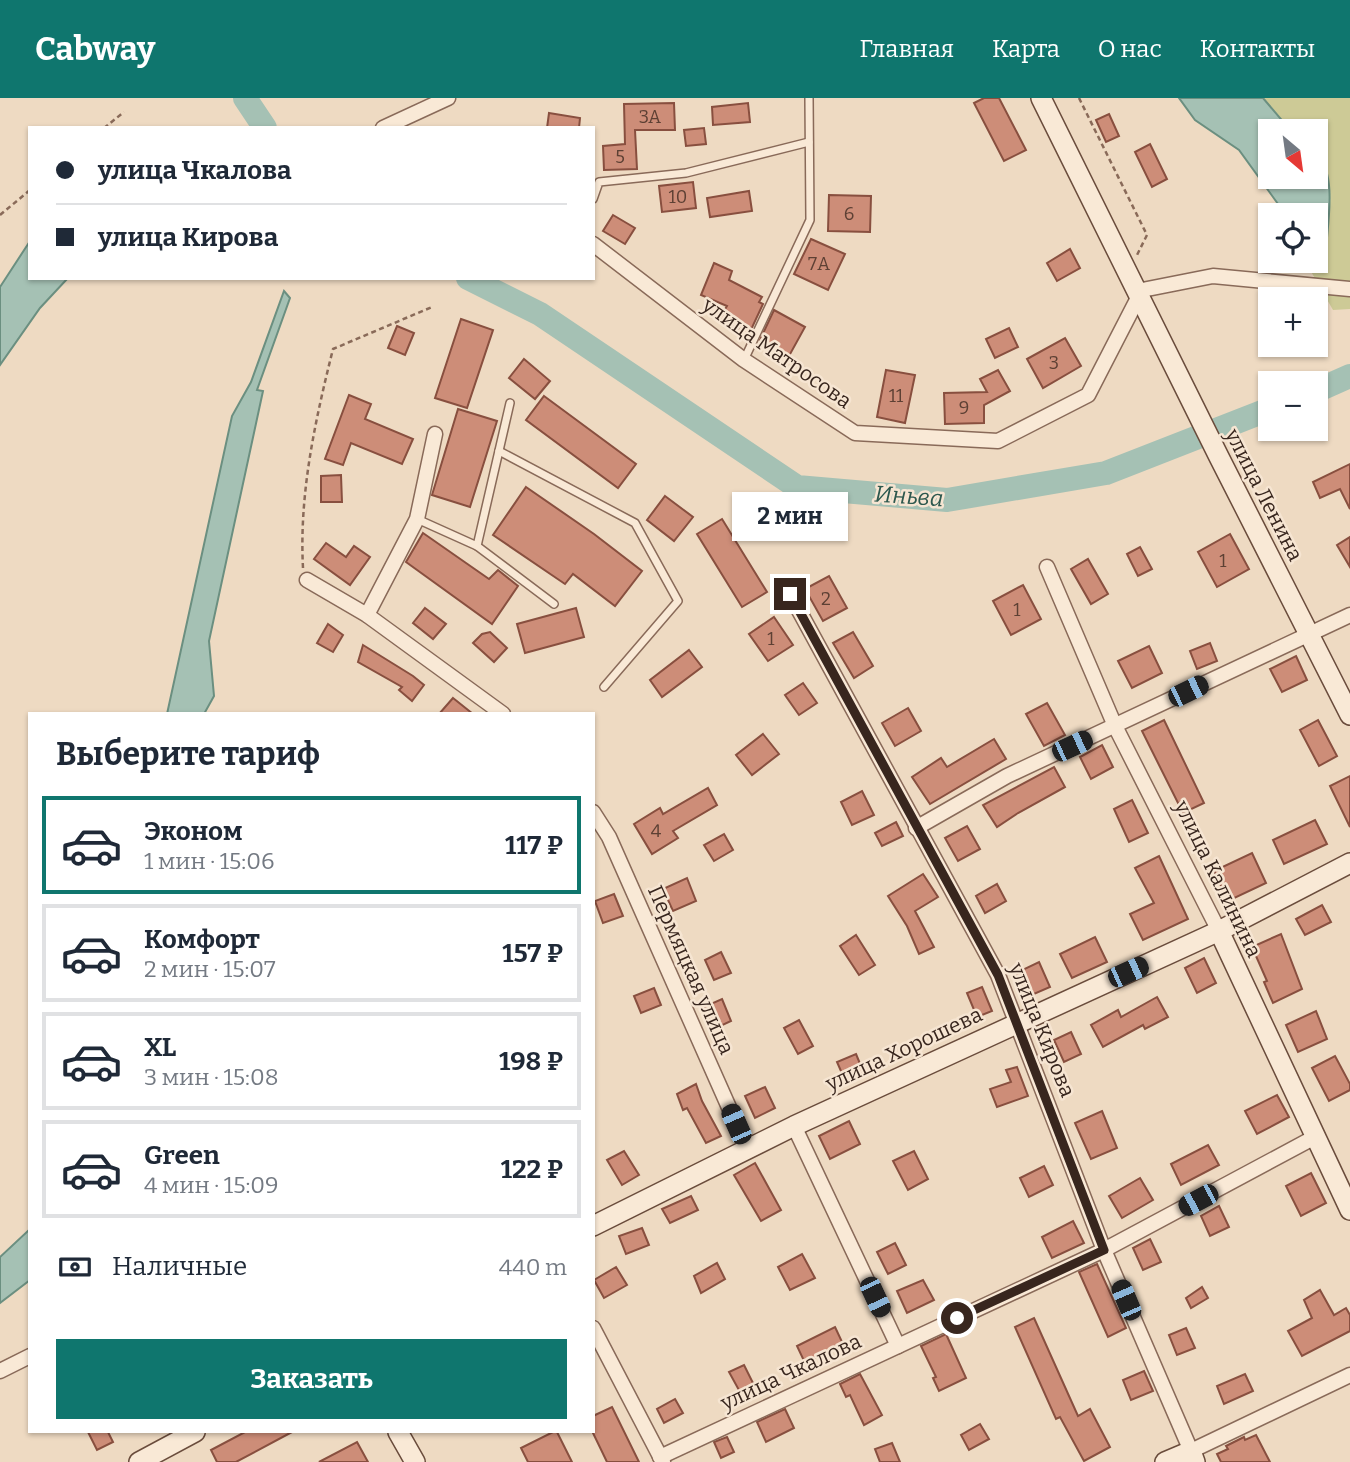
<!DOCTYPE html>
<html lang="ru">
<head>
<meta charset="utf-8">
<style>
	body { margin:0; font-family:Bitter,serif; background:#f2f2f3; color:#1f2937; height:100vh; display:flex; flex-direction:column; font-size:26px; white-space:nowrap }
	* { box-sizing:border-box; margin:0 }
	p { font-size:23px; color:#747a83 }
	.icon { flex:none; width:38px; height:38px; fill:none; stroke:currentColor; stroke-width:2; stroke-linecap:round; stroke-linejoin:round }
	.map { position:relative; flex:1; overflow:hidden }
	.sheet { position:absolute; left:28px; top:614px; width:567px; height:721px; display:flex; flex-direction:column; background:#fff; border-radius:0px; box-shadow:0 2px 5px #0004 }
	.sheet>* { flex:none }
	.hud { position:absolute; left:28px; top:28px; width:567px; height:154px; border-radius:0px; box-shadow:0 2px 5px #0004; display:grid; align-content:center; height:154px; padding:0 28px; background:#fff }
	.needle { width:46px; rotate:151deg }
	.tools { position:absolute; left:1258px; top:21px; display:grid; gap:14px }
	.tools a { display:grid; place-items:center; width:70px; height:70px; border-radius:0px; background:#fff; box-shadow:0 2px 5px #0004; font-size:35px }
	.end { position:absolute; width:32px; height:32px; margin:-16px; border:9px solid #38261e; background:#fff; box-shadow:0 0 0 4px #fff }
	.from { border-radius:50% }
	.bubble { position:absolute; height:49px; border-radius:0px; background:#fff; box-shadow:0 2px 5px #0004; font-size:23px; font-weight:700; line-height:49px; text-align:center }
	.car { position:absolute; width:21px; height:42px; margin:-21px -10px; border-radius:9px; box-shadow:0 0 5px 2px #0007; background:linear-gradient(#222 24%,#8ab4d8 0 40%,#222 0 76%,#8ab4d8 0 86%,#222 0) }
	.hud b { display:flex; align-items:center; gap:24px; height:66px; font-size:26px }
	.hud b+b { border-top:2px solid #e0e1e3 }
	.hud i { width:18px; height:18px; background:#1f2937 }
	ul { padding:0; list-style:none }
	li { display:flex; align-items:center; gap:21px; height:98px; margin:0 14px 10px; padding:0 14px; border:4px solid #e0e1e3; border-radius:0px }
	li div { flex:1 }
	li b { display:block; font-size:26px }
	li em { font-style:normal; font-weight:700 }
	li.active { border-color:#0f766e }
	li>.icon { width:63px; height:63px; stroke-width:1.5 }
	h2 { padding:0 28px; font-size:32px; line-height:84px }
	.pay { display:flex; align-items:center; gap:18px; height:77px; padding:0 28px; font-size:26px }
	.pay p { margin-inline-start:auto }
	.cta { display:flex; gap:14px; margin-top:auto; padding:14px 28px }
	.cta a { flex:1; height:80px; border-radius:0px; background:#0f766e; color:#fff; font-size:28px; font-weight:700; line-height:80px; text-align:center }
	header { display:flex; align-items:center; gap:42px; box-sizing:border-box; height:98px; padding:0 35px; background:#0f766e; color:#fff }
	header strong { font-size:33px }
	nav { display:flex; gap:38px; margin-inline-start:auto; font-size:24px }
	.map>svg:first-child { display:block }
	.green { fill:#cdca96 }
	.water { fill:#a5c1b4; stroke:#6b8f80; stroke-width:2 }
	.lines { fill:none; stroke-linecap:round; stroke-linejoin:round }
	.river { stroke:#a5c1b4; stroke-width:24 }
	.building { fill:#cd8d78; stroke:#884f3f; stroke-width:2 }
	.lane-casing { stroke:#896a59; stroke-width:10 }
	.street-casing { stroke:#896a59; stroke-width:17 }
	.secondary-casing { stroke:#6a4c3c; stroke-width:22 }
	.path { stroke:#896a59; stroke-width:2.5; stroke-dasharray:5 3.5; stroke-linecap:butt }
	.lane { stroke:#f9e9d6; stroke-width:7 }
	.street { stroke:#f9e9d6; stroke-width:14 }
	.secondary { stroke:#f9e9d6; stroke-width:19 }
	.route { stroke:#38261e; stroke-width:9 }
	.labels { text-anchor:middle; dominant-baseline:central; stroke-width:5; stroke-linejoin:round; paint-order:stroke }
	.number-label { font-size:18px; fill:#5d4034 }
	.street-label { font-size:21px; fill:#38261e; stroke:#f6e5d2 }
	.water-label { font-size:23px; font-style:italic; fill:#2d584e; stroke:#f6e5d2 }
</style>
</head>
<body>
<header>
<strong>Cabway</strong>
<nav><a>Главная</a><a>Карта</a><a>О нас</a><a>Контакты</a></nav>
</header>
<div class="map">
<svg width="1350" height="1364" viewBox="0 0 1350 1364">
	<rect width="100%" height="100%" fill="#eedac2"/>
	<path class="green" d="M1263 0H1350V211L1333 212 1305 163H1316V150H1326C1328 124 1337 74 1316 55V33H1291Z"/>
	<g class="water">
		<path d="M1179 0H1263L1291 33H1270V79H1316V55C1337 74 1328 124 1326 150H1316V117H1286L1239 52 1195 22Z"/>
		<path d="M30 143V180H68L40 210 0 267V189Z"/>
		<path d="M284 193 290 200 257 292 263 293 209 543 214 598 204 616H167L232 318 251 284Z"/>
		<path d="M30 1131V1182L0 1205V1159Z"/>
	</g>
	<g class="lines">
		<g class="river">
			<path d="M245 0 265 30"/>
			<path d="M468 180 540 216 797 389 947 402 1106 375 1270 311"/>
			<path d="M1316 293 1350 278"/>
		</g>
	</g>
	<g class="building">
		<path d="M984 0H999L1026 52 1004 63 974 5Z"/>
		<path d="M674 5 675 32H635L637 71 604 72 603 48 625 46 624 6Z"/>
		<path d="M748 5 750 24 713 27 712 9Z"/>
		<path d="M549 15 580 20 579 30H547Z"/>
		<path d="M1109 16 1119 38 1106 44 1096 22Z"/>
		<path d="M704 30 706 46 686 48 684 32Z"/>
		<path d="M1150 46 1167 81 1152 89 1135 54Z"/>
		<path d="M693 84 696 110 662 114 659 88Z"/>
		<path d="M749 93 752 113 710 119 707 100Z"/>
		<path d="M829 97 871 98 870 134 828 133Z"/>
		<path d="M613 117 635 130 625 146 603 133Z"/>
		<path d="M811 141 845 156 828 192 794 176Z"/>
		<path d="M1070 151 1080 170 1057 183 1047 165Z"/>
		<path d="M714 165 732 173 729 182 762 199 759 204 763 206 749 236 719 221 727 208 701 197Z"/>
		<path d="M774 212 805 229 789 258 760 242Z"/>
		<path d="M461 221 493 232 467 310 435 300Z"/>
		<path d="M397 228 414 235 405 257 388 250Z"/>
		<path d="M1009 230 1018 249 995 260 986 241Z"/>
		<path d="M1065 240 1081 268 1043 290 1027 261Z"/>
		<path d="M524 261 550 283 535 301 509 280Z"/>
		<path d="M886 272 915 277 905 325 877 319Z"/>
		<path d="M998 272 1010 293 984 307V325L945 326 944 295 987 294 980 281Z"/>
		<path d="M349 297 371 306 365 321 413 341 402 366 351 345 343 367 325 361Z"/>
		<path d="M544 298 636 366 618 390 526 322Z"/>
		<path d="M458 311 497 323 470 409 432 397Z"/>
		<path d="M1350 366V411L1340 391 1320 400 1313 384Z"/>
		<path d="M341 377 342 404H321V378Z"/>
		<path d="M526 389 594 436 642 473 615 508 573 476 565 486 493 437Z"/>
		<path d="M665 398 693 419 674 443 647 422Z"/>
		<path d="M722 421 767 494 742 509 697 436Z"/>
		<path d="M423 435 489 481 498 472 518 488 492 526 406 464Z"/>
		<path d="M1230 436 1249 471 1217 489 1198 454Z"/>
		<path d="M1350 439V469L1337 447Z"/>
		<path d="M326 445 346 459 354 448 370 459 350 487 314 461Z"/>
		<path d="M1140 449 1152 471 1138 478 1127 456Z"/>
		<path d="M1088 461 1108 496 1091 506 1071 471Z"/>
		<path d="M829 478 847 510 823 523 805 491Z"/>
		<path d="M1023 487 1041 521 1011 537 993 503Z"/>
		<path d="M425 510 446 526 433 541 413 525Z"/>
		<path d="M576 510 584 539 525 555 517 526Z"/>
		<path d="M774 519 793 547 768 563 749 536Z"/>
		<path d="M328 526 343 537 333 554 317 545Z"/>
		<path d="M490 534 507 550 494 564 473 545 482 536Z"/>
		<path d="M853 534 873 568 854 580 833 545Z"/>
		<path d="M1210 545 1217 563 1197 571 1190 553Z"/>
		<path d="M363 547 413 578 424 587 412 603 399 592 402 589 358 564Z"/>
		<path d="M1149 548 1162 575 1132 590 1118 563Z"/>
		<path d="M689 552 702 569 662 599 650 582Z"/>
		<path d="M1296 558 1307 582 1282 594 1270 571Z"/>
		<path d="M803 585 817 605 799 617 785 597Z"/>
		<path d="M453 600 473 616H439Z"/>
		<path d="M1047 605 1065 637 1044 648 1026 616Z"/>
		<path d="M908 610 921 633 895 648 882 625Z"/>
		<path d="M1164 622 1204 705 1183 715 1142 633Z"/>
		<path d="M1318 622 1337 658 1319 668 1300 632Z"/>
		<path d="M763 636 779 656 752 677 736 657Z"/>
		<path d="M994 641 1006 661 930 706 912 679 941 660 947 669Z"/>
		<path d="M1102 647 1113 669 1091 681 1080 659Z"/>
		<path d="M1054 669 1065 689 1018 715 997 729 983 707Z"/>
		<path d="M1350 678V729L1330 688Z"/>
		<path d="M708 690 717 707 673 733 678 740 652 756 634 726 660 710 663 716Z"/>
		<path d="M862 693 874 717 852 727 841 704Z"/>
		<path d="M1132 702 1148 735 1129 744 1114 711Z"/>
		<path d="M1315 722 1327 746 1284 766 1273 742Z"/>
		<path d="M896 724 903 738 882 748 875 735Z"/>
		<path d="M967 728 980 751 958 763 945 740Z"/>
		<path d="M724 736 733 752 714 763 704 747Z"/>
		<path d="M1252 755 1266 785 1228 803 1214 773Z"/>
		<path d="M1159 758 1188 821 1143 842 1130 816 1154 805 1135 770Z"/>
		<path d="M923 776 938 799 915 813 934 849 919 856 907 828 888 798Z"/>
		<path d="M687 780 696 803 673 813 663 791Z"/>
		<path d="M997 786 1006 803 985 815 976 798Z"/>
		<path d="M614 796 623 818 603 825 595 803Z"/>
		<path d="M1322 807 1331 824 1305 837 1296 821Z"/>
		<path d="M1281 836 1302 891 1273 905 1264 884 1267 883 1252 849Z"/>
		<path d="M856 837 875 867 859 877 840 848Z"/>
		<path d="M1095 839 1107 864 1072 880 1060 856Z"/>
		<path d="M721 854 731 875 714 882 705 862Z"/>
		<path d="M1204 860 1216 885 1197 895 1185 870Z"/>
		<path d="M1039 864 1050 889 1027 899 1016 875Z"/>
		<path d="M982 889 992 913 977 919 967 895Z"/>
		<path d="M654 890 661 907 641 915 634 898Z"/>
		<path d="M1157 899 1168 919 1145 931 1143 927 1103 949 1091 927 1118 912 1121 919Z"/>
		<path d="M722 901 731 923 714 931 704 909Z"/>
		<path d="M1316 913 1327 941 1298 954 1286 927Z"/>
		<path d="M799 922 813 948 798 956 784 930Z"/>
		<path d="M1071 934 1081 956 1064 964 1054 942Z"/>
		<path d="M856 956 863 973 844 980 837 964Z"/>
		<path d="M1335 958 1350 986V992L1329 1003 1312 970Z"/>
		<path d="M1017 969 1028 998 997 1009 990 991 1011 984 1006 972Z"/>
		<path d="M696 986 702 1003 721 1038 706 1045 687 1010 683 1012 677 996Z"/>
		<path d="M765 989 775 1010 755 1020 745 998Z"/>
		<path d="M1277 997 1289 1019 1257 1036 1245 1013Z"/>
		<path d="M1102 1013 1117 1050 1091 1061 1075 1025Z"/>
		<path d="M849 1023 860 1046 830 1061 819 1038Z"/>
		<path d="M1208 1047 1219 1067 1181 1087 1171 1066Z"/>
		<path d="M624 1053 639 1077 622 1087 607 1062Z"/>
		<path d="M914 1053 928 1081 908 1092 893 1063Z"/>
		<path d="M755 1065 781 1112 761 1123 734 1077Z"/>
		<path d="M1044 1068 1053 1087 1029 1099 1020 1080Z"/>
		<path d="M1311 1075 1326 1105 1301 1118 1286 1088Z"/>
		<path d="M1140 1080 1153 1102 1122 1120 1109 1098Z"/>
		<path d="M691 1098 698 1112 670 1125 662 1111Z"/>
		<path d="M1219 1108 1229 1129 1210 1138 1201 1118Z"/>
		<path d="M1073 1123 1084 1145 1052 1160 1042 1139Z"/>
		<path d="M642 1130 649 1147 626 1156 619 1138Z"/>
		<path d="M1150 1141 1161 1164 1143 1172 1133 1150Z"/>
		<path d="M895 1145 906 1167 888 1176 877 1154Z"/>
		<path d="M802 1156 815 1180 790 1192 778 1169Z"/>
		<path d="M717 1165 725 1181 701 1195 694 1178Z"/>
		<path d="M1097 1166 1126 1230 1108 1239 1079 1174Z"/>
		<path d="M616 1169 627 1187 604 1200 594 1182Z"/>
		<path d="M923 1182 934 1202 907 1215 897 1193Z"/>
		<path d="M1202 1189 1208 1200 1191 1210 1186 1200Z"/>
		<path d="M1320 1192 1334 1217 1346 1210 1350 1217V1233L1302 1258 1288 1233 1312 1220 1304 1202Z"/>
		<path d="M1034 1220 1078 1318 1090 1311 1110 1349 1084 1363 1060 1319 1056 1321 1015 1229Z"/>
		<path d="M835 1229 843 1246 805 1265 797 1248Z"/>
		<path d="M1186 1230 1195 1250 1177 1257 1169 1237Z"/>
		<path d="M946 1236 966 1280 939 1293 933 1280 936 1279 921 1248Z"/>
		<path d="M744 1267 754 1287 740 1294 729 1274Z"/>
		<path d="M1144 1273 1153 1293 1131 1302 1123 1282Z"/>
		<path d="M860 1276 882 1317 864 1327 850 1297 846 1299 840 1286Z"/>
		<path d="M1245 1276 1253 1293 1224 1306 1217 1288Z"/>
		<path d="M675 1301 683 1315 664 1325 657 1311Z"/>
		<path d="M612 1309 639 1364H607L593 1335V1318Z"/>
		<path d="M785 1311 794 1330 766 1344 757 1324Z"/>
		<path d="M980 1326 989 1341 969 1352 961 1337Z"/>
		<path d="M88 1334H108L113 1344 97 1352Z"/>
		<path d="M245 1334H292L236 1364H217L211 1352Z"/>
		<path d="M553 1334H557L572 1364H528L521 1350Z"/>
		<path d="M1256 1337 1270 1364H1221L1217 1356 1228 1351 1226 1348 1244 1339 1245 1342Z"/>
		<path d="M727 1339 734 1354 721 1360 714 1344Z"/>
		<path d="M357 1344 368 1364H319Z"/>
		<path d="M892 1345 900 1364H880L875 1351Z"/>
	</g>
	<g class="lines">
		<defs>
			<g id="lane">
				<path d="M593 101 599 84 686 75 809 44"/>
				<path d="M744 262 810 122 809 0"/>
				<path d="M499 353 635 425 678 503 604 589"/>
				<path d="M417 421 477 448 510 305"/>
				<path d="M477 448 554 506"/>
			</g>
			<g id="street">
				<path d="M383 30 448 0"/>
				<path d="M593 146 744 262 855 335 998 343 1088 297 1139 198"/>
				<path d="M1137 193 1213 178 1350 191"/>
				<path d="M1047 469 1115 628 1219 833"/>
				<path d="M307 482 367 517 503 616"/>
				<path d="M790 496 998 877 1104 1152 1191 1353 1350 1277"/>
				<path d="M367 517 417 421 435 336"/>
				<path d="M593 714 609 739 747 1050"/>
				<path d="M916 730 1007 678 1350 517"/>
				<path d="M794 1028 898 1248"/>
				<path d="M593 1230 663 1364"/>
				<path d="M0 1273 30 1258"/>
				<path d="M660 1359 1104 1152 1315 1039"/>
			</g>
			<g id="secondary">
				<path d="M1041 0 1219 359 1350 617"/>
				<path d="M1219 833 1350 1112"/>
				<path d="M593 1128 794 1028 1219 833 1350 765"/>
				<path d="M398 1334 415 1364"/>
				<path d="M139 1364 195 1334"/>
				<path d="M1165 1364 1191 1353 1195 1364"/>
			</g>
		</defs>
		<use href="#lane" class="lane-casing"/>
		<use href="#street" class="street-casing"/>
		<use href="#secondary" class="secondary-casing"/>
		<g class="path">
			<path d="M1079 0 1147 137 1137 157"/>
			<path d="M104 30 124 14"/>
			<path d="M0 117 30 92"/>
			<path d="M303 470C299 396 315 323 333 251L432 209"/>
		</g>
		<use href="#lane" class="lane"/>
		<use href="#street" class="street"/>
		<use href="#secondary" class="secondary"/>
	</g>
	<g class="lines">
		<path class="route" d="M790 496 998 877 1104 1152 957 1220"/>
	</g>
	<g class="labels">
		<g class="number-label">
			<text x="650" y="19">3А</text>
			<text x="620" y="59">5</text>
			<text x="678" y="99">10</text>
			<text x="849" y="116">6</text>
			<text x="819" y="166">7А</text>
			<text x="1054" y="265">3</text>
			<text x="896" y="298">11</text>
			<text x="964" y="310">9</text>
			<text x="1223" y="463">1</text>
			<text x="826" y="501">2</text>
			<text x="1017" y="512">1</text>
			<text x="771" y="541">1</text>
			<text x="656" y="733">4</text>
		</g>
		<g class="street-label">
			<text transform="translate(777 255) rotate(35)">улица Матросова</text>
			<text transform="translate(1264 397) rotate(63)">улица Ленина</text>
			<text transform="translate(1218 781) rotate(64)">улица Калинина</text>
			<text transform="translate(691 872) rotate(66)">Пермяцкая улица</text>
			<text transform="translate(1042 932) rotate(68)">улица Кирова</text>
			<text transform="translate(904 951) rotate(-25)">улица Хорошева</text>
			<text transform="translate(791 1274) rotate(-25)">улица Чкалова</text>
		</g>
		<g class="water-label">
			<text transform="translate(909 398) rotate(4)">Иньва</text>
		</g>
	</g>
</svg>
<div class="tools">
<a><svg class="needle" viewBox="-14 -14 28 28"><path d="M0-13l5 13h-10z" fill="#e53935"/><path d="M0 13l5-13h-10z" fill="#747a83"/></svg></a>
<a><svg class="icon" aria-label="locate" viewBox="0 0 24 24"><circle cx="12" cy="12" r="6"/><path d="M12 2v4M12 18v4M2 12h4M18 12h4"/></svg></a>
<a>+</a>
<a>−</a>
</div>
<i class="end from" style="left:957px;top:1220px"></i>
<i class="end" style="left:790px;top:496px"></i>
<div class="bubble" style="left:732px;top:394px;width:116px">2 мин</div>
<i class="car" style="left:1188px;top:593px;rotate:64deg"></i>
<i class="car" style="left:1072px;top:648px;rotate:65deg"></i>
<i class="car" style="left:1128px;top:874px;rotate:66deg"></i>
<i class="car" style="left:736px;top:1026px;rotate:336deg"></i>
<i class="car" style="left:1198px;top:1102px;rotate:242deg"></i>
<i class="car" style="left:875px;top:1199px;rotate:155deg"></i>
<i class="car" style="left:1126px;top:1202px;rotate:337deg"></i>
<div class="hud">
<b><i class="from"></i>улица Чкалова</b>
<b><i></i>улица Кирова</b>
</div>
<section class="sheet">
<h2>Выберите тариф</h2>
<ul>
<li class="active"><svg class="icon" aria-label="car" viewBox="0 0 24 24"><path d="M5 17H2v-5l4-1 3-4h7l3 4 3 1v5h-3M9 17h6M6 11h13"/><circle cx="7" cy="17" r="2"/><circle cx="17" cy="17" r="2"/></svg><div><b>Эконом</b><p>1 мин · 15:06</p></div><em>117 ₽</em></li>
<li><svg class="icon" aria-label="car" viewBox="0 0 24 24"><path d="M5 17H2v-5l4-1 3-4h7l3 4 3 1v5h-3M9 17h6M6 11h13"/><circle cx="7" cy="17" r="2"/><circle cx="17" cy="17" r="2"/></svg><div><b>Комфорт</b><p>2 мин · 15:07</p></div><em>157 ₽</em></li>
<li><svg class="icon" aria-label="car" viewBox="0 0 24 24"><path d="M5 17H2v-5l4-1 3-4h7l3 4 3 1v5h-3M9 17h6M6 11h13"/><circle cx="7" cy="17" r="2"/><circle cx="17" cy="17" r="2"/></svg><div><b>XL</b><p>3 мин · 15:08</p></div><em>198 ₽</em></li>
<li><svg class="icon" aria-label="car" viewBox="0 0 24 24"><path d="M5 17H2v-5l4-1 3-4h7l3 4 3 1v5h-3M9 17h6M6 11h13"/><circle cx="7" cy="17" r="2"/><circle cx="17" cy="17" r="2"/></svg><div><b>Green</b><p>4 мин · 15:09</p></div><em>122 ₽</em></li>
</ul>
<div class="pay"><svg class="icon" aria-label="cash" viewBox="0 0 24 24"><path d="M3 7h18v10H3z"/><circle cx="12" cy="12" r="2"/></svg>Наличные<p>440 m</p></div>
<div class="cta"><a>Заказать</a></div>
</section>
</div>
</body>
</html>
